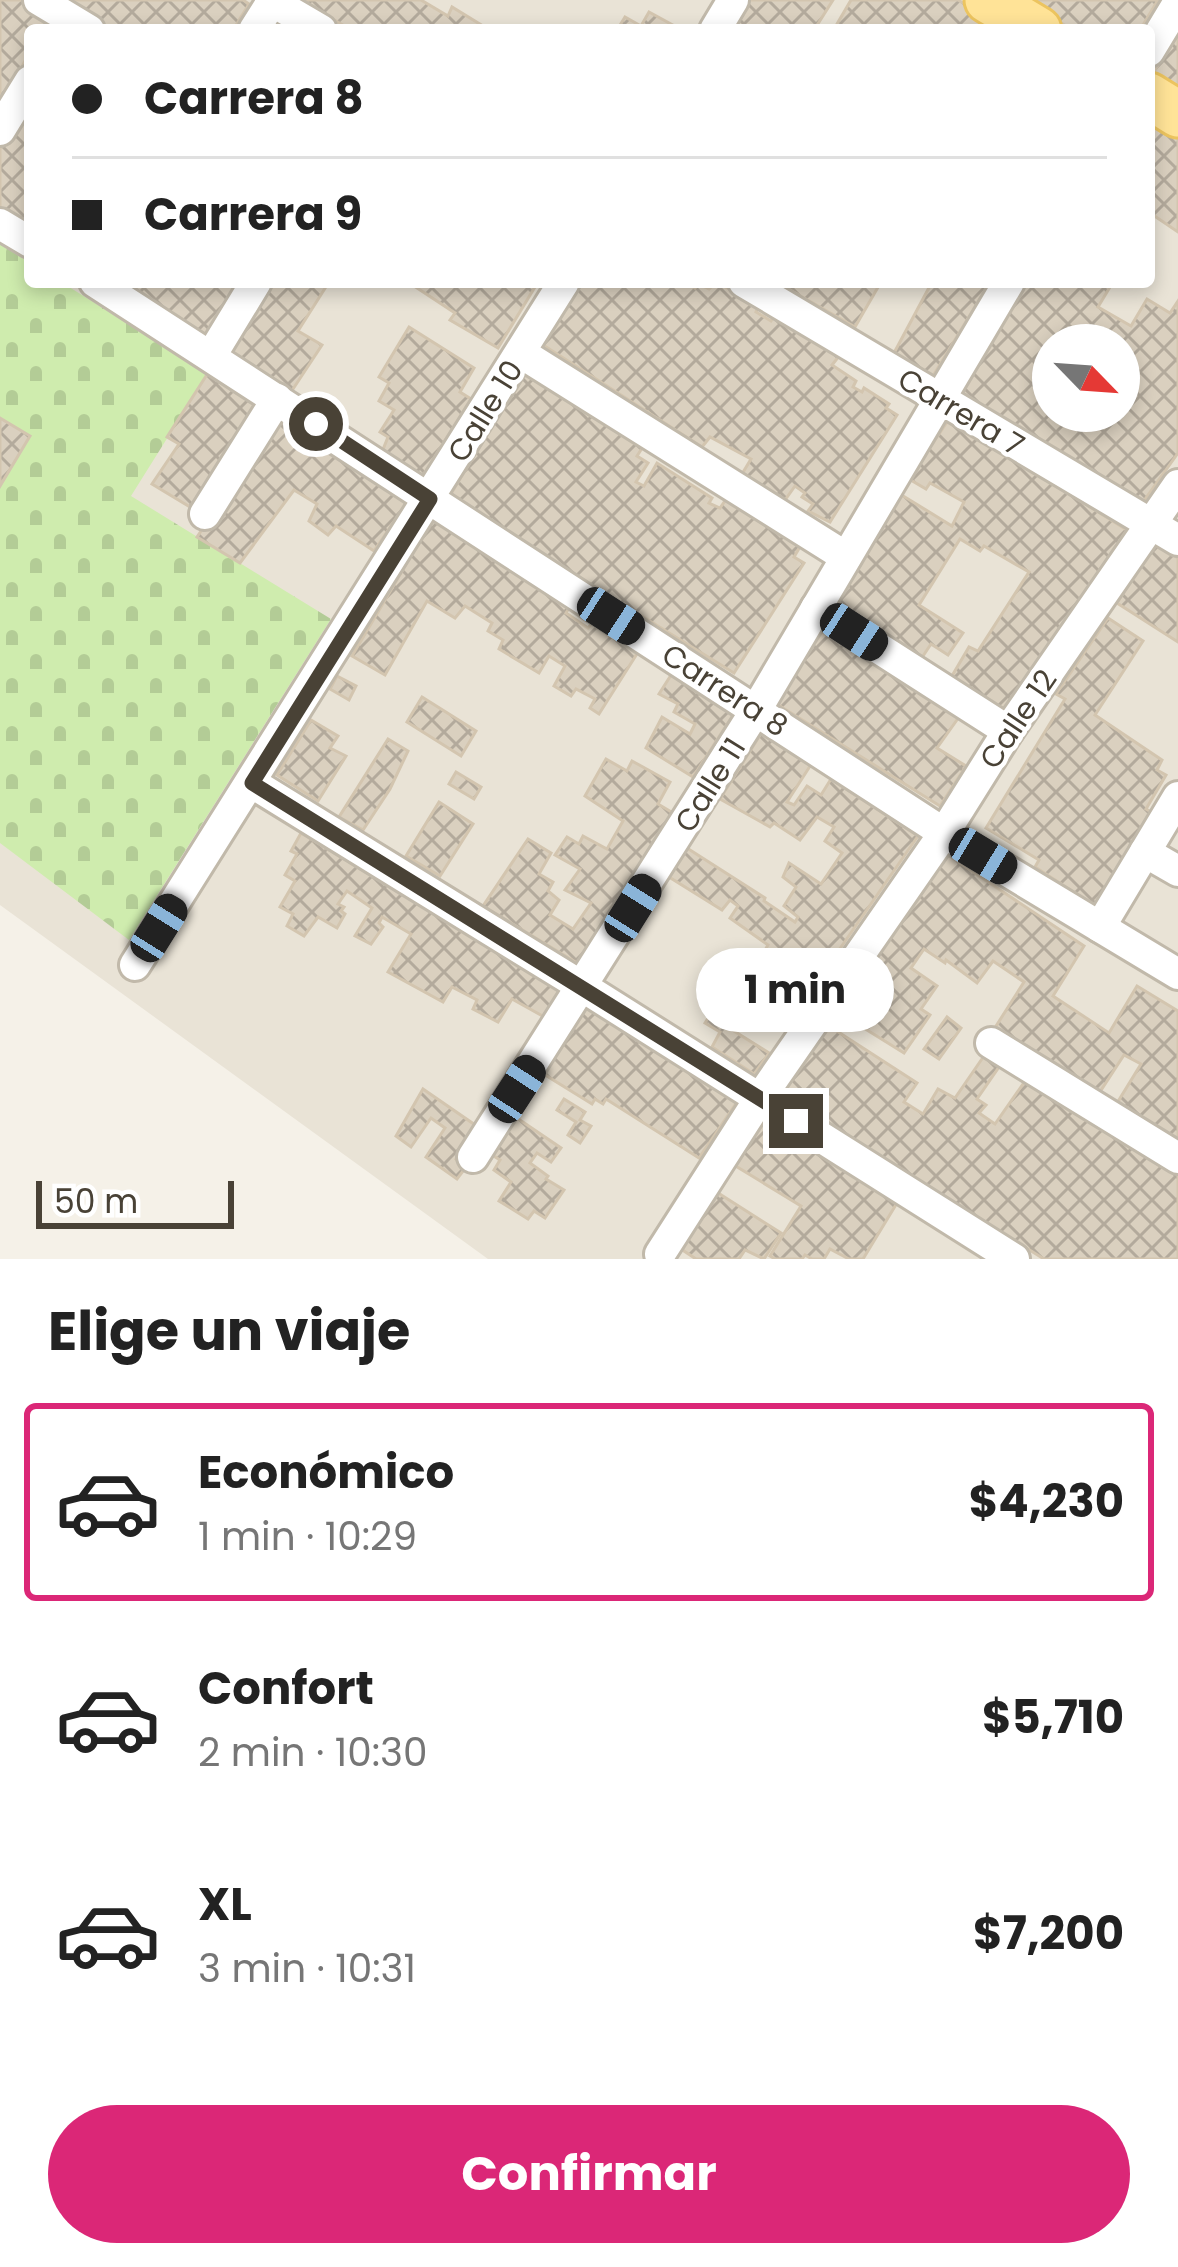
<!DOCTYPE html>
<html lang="es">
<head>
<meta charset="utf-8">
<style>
	body { margin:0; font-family:Poppins,sans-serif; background:#f6f6f6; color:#222; height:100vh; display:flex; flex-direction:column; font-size:45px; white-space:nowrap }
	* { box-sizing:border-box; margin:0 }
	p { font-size:39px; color:#767676 }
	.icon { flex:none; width:66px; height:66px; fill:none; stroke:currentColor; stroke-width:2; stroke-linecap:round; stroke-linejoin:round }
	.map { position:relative; height:1259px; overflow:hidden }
	.sheet { display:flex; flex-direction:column; background:#fff; flex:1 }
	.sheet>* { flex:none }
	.banner { position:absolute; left:24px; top:24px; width:1131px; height:264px; border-radius:12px; box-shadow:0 6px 18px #0003; display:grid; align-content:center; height:264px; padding:0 48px; background:#fff }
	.needle { width:78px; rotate:115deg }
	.buttons { position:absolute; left:1032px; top:324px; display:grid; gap:24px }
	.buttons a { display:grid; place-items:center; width:108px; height:108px; border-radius:50%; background:#fff; box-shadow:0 6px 18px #0003; font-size:60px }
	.scale { position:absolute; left:36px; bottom:30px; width:198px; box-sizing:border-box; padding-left:12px; border:6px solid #494236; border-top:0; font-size:33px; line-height:42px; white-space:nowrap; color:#494236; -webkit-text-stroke:9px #fff; paint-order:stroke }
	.end { position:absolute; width:54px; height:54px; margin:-27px; border:15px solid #494236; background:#fff; box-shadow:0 0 0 6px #fff }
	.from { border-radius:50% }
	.bubble { position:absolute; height:84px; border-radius:42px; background:#fff; box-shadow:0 6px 18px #0003; font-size:39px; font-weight:700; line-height:84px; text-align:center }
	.car { position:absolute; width:36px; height:72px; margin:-36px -18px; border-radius:15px; box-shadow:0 0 9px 3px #0007; background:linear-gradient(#222 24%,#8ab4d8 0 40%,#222 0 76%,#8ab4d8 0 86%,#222 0) }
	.banner b { display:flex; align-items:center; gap:42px; height:114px; font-size:45px }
	.banner b+b { border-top:3px solid #e0e0e0 }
	.banner i { width:30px; height:30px; background:#222 }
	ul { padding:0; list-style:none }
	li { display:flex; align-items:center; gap:36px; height:198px; margin:0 24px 18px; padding:0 24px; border:6px solid transparent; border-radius:12px }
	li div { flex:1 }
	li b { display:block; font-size:45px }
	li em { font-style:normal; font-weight:700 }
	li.on { border-color:#db2777 }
	li>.icon { width:108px; height:108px; stroke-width:1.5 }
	h2 { padding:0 48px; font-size:54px; line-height:144px }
	.action { display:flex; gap:24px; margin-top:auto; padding:24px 48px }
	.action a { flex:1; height:138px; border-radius:72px; background:#db2777; color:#fff; font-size:48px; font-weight:700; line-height:138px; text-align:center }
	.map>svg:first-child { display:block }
	.residential { fill:#e9e3d6; fill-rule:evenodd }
	.cemetery { fill:url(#cemetery-stones) }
	.building { fill:url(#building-cross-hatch); stroke:#d3c5af; stroke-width:3; fill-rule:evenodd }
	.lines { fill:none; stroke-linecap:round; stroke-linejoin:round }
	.street-casing { stroke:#c1b9aa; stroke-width:36 }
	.primary-casing { stroke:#ecc45f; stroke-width:51 }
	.street { stroke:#fff; stroke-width:30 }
	.primary { stroke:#ffe397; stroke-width:45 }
	.route { stroke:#494236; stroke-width:15 }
	.labels { text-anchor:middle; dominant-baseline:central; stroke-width:9; stroke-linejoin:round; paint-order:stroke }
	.street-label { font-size:30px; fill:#494236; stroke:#fff }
</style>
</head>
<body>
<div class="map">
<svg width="1178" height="1259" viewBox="0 0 1178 1259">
	<defs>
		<pattern id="cemetery-stones" width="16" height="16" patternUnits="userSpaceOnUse" patternTransform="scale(3)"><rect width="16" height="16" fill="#cfecae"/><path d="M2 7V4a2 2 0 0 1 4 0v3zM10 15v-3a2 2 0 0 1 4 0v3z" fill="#b3cc96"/></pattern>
		<pattern id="building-cross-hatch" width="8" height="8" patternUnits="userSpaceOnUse" patternTransform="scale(3)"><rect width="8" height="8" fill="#dad0bf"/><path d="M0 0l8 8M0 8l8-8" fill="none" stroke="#b3aa9c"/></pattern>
	</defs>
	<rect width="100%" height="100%" fill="#f5f1e8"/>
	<path class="residential" d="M0 0H1178V1259H488L0 905ZM30 30H1149V282H30ZM1053 345H1119V411H1053Z"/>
	<path class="cemetery" d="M0 244 30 263V282H61L208 373 131 496 331 619 129 940 0 843Z"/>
	<g class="building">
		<path d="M0 0H23L72 30H30V63L25 61 0 108Z"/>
		<path d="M54 0H243L249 4 233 30H104Z"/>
		<path d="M301 0H421L448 16 452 7 488 29 351 30Z"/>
		<path d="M750 0H833L814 30H732Z"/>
		<path d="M851 0H958L1008 30H847L837 24Z"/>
		<path d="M1022 0H1158L1140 30H1073Z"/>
		<path d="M649 12 682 30H617L625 17 641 26Z"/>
		<path d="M1178 31V93L1151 77Z"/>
		<path d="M30 108V228L0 211V149L4 141 8 143Z"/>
		<path d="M1149 113 1178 130V232L1153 215 1149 222Z"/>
		<path d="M117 282H243L207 339 162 311 163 307Z"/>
		<path d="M267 282H329L298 331 322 345 291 392 225 351Z"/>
		<path d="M416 282H538L498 348 450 320 455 313 414 286Z"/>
		<path d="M581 282H685L695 288 699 284 709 289 717 282 759 306 756 312 771 321 775 315 840 355 832 365 856 381 853 387 862 392 864 388 889 404 886 408 897 415 830 522 808 511 813 504 802 497 805 493 795 486 785 500 742 474 751 459 710 437 702 447 543 345Z"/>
		<path d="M776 282H881L855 327Z"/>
		<path d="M932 282H990L933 376 894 353Z"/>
		<path d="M1027 282H1113L1098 307 1131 326 1147 299 1170 313 1178 301V453L1143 502 960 393ZM1053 345H1119V411H1053Z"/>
		<path d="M409 327 474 368 460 392 471 399 422 477 382 452 388 437 380 432 394 410 379 401 389 383 379 377Z"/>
		<path d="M527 369 646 442 637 456 648 463 636 482 644 486 657 463 712 498 709 503 720 508 729 495 804 540 794 557 804 563 734 673 449 497Z"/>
		<path d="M208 373 259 404 190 507 152 484 179 444 167 437Z"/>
		<path d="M279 417 410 498 374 551 336 526 328 535 309 521 317 504 294 490 240 563 197 537Z"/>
		<path d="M0 418 30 436 0 486Z"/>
		<path d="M949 419 1127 530 1001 715 949 681 969 647 978 651 1029 572 984 546 980 551 960 539 919 605 963 633 948 655 931 644 919 662 834 609 900 494 952 526 964 502 930 483 926 489 909 479Z"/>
		<path d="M434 517 571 605 566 613 588 628 593 622 640 649 599 714 590 708 595 699 576 689 571 696 554 686 565 666 549 656 539 673 499 649 503 640 488 631 492 623 465 606 455 618 427 601 385 675 352 656Z"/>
		<path d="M1155 544 1178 558V642L1117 603Z"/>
		<path d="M1108 618 1143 641 1095 715 1162 760 1157 770 1166 775 1146 809 1156 815 1097 907 1035 867 1039 860 986 828 1065 699 1056 694Z"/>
		<path d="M828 623 964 710 937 748 966 766 940 806 775 703Z"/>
		<path d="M673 672 735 712 693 777 646 748 662 717 690 734 695 724 674 712 678 704 659 694Z"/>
		<path d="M337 676 356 686 349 700 330 689Z"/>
		<path d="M422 697 476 731 461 756 407 722Z"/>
		<path d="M311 720 338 736 330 748 346 756 318 801 277 775Z"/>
		<path d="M762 732 812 763 787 802 794 805 807 786 821 795 831 779 918 836 805 999 755 967 768 945 730 918 738 906 730 900 722 910 669 877 687 848 765 898 764 901 795 922 798 917 784 906 796 887 783 877 789 863 821 884 842 853 825 841 834 827 817 817 800 840 774 823 770 827 720 799Z"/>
		<path d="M388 739 408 751 390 789 363 830 339 817Z"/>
		<path d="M606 759 627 771 632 761 670 782 658 804 673 813 582 966 483 906 528 839 551 853 539 874 553 882 548 891 559 900 550 915 573 929 591 903 565 890 580 869 555 855 567 837 579 844 583 836 607 849 623 821 585 796Z"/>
		<path d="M456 772 481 787 474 799 449 784Z"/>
		<path d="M439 802 473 824 440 876 406 856Z"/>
		<path d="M301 833 564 992 548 1019 512 999 498 1022 473 1009 477 1000 452 987 443 1002 388 972 411 934 382 917 379 923 383 927 371 944 355 936 372 908 347 891 338 904 344 907 341 911 345 914 337 928 318 917 304 936 287 926 293 914 280 907 295 881 285 875 297 854 291 851Z"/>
		<path d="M945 853 1084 946 1053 996 1109 1033 1137 986 1178 1011V1148L1114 1108 1141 1064 1124 1055 1096 1098 991 1034 1024 982 993 961 977 983 946 960 945 963 924 949 911 968 937 986 921 1009 930 1015 904 1053 846 1017 861 990 855 987Z"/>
		<path d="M723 995 736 1004 743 995 752 1002 734 1031 769 1053 754 1074 712 1047 720 1032 705 1023Z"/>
		<path d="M586 1005 737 1102 699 1158 606 1099 603 1104 595 1099 592 1104 542 1073Z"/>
		<path d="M947 1017 961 1028 939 1059 924 1049Z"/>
		<path d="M829 1026 917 1083 904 1102 923 1114 938 1089 955 1098 986 1053 1001 1064 977 1099 986 1105 979 1113 995 1124 1030 1074 1178 1166V1259H1044L780 1095Z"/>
		<path d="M423 1089 478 1127 456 1159 467 1166 457 1179 426 1157 445 1128 431 1118 411 1147 396 1136Z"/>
		<path d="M564 1099 585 1112 580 1120 591 1126 580 1143 568 1135 576 1122 557 1110Z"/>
		<path d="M514 1116 561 1148 551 1162 537 1153 530 1163 548 1176 546 1179 564 1190 545 1218 534 1211 528 1219 499 1201 511 1182 494 1170 500 1160 489 1153Z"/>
		<path d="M766 1119 897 1203 863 1259H849L830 1249 824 1259H812L805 1255 802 1259H775L770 1256 801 1206 734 1165Z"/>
		<path d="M715 1191 781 1233 764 1259 745 1250 739 1259H696L678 1247Z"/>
	</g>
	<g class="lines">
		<defs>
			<g id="street">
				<path d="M39 0 89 30"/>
				<path d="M270 0 321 30"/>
				<path d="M254 30 273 0"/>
				<path d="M715 30 733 0"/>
				<path d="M1149 51 1178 3"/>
				<path d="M0 130 30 81"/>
				<path d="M0 224 30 242"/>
				<path d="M95 282 944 833 1178 974"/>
				<path d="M744 282 1178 540"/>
				<path d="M521 353 846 557"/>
				<path d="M211 356 256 282"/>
				<path d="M205 514 277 399"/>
				<path d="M816 608 1008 731"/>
				<path d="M252 783 583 987 1014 1259"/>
				<path d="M1145 852 1178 871"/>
				<path d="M1100 927 1178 797"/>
				<path d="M135 965 564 282"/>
				<path d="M991 1043 1178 1158"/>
				<path d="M473 1157 756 710 1009 282"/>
				<path d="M660 1254 760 1098 944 833 1008 731 1178 485"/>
			</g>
			<g id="primary">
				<path d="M988 0 1038 30"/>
				<path d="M1149 96 1178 114"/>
			</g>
		</defs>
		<use href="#street" class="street-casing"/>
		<use href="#primary" class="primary-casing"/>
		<use href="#street" class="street"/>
		<use href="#primary" class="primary"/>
	</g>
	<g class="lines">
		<path class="route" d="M316 424 430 499 252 783 796 1121"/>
	</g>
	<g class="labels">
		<g class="street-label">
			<text transform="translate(485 411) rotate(-58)">Calle 10</text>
			<text transform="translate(961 412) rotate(31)">Carrera 7</text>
			<text transform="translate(725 690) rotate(33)">Carrera 8</text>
			<text transform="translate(1018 719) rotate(-56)">Calle 12</text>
			<text transform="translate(710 785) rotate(-58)">Calle 11</text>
		</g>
	</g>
</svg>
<div class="buttons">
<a><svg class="needle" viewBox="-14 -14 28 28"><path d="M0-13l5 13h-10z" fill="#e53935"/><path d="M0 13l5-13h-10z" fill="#767676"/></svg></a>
</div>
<div class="scale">50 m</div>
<i class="end from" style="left:316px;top:424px"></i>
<i class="end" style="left:796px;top:1121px"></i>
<div class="bubble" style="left:696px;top:948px;width:198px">1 min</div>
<i class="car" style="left:611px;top:616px;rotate:123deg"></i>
<i class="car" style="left:854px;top:632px;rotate:123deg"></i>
<i class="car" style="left:983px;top:856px;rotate:121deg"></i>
<i class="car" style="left:633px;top:908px;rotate:32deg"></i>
<i class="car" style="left:159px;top:928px;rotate:32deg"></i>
<i class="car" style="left:517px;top:1089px;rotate:33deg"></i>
<div class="banner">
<b><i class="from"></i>Carrera 8</b>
<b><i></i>Carrera 9</b>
</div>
</div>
<section class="sheet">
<h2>Elige un viaje</h2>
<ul>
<li class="on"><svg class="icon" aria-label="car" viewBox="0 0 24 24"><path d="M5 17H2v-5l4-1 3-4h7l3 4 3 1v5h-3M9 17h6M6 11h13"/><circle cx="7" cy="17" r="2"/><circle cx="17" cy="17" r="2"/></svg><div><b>Económico</b><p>1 min · 10:29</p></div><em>$4,230</em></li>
<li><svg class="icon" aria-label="car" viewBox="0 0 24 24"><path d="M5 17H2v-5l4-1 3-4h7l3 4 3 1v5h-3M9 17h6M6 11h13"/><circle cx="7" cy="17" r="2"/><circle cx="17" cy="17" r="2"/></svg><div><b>Confort</b><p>2 min · 10:30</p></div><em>$5,710</em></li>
<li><svg class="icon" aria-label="car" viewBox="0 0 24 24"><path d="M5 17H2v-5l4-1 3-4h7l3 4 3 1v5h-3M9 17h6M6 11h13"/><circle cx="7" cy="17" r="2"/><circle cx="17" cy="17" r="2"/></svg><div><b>XL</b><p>3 min · 10:31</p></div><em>$7,200</em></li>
</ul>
<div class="action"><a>Confirmar</a></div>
</section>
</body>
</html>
